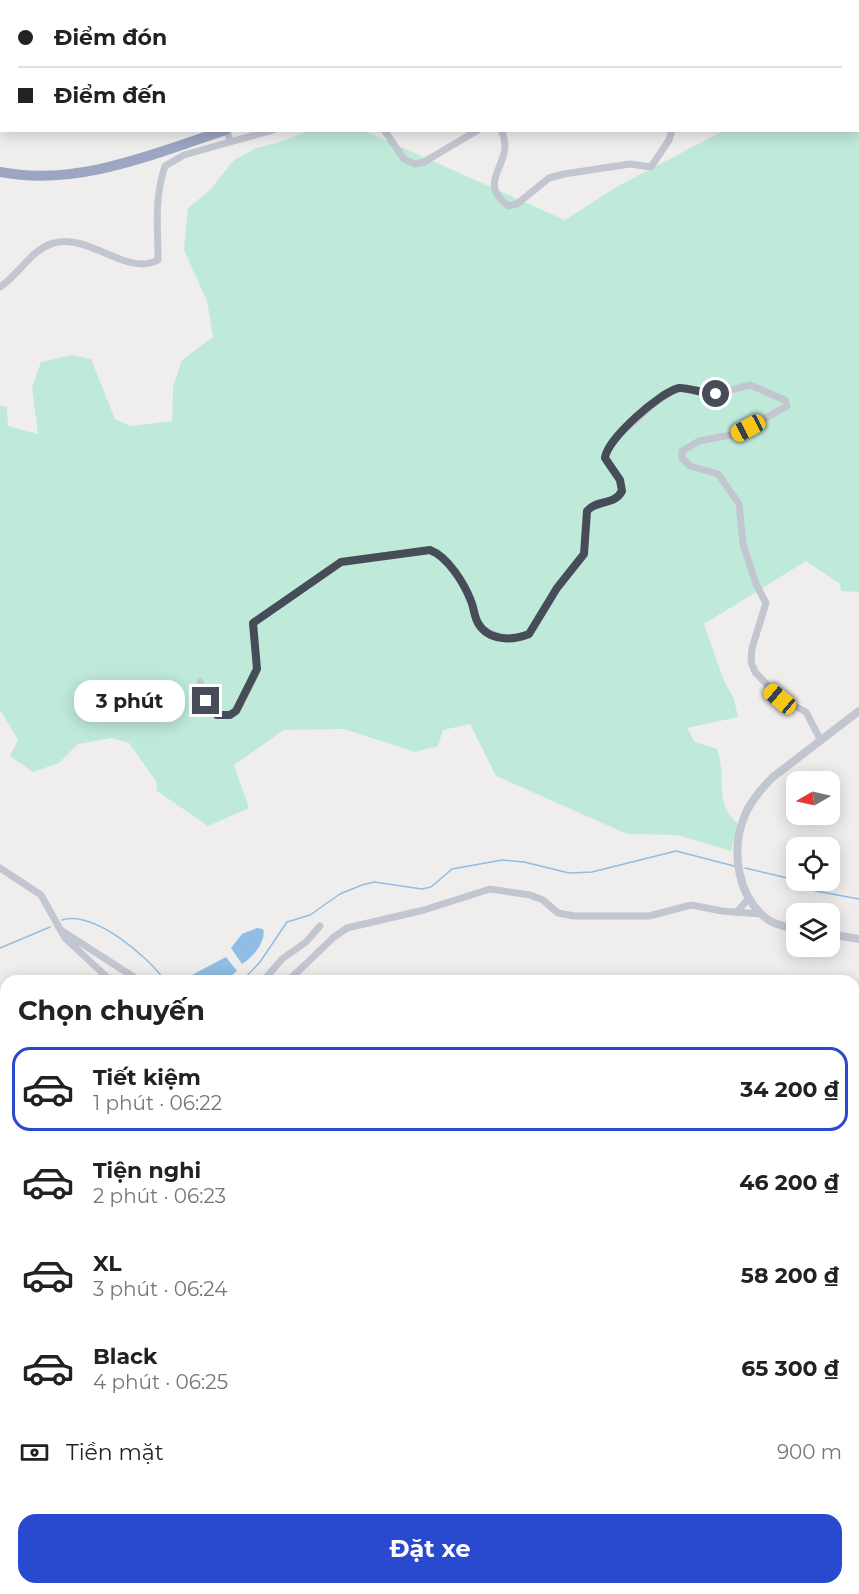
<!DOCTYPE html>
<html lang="vi">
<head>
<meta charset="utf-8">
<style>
	body { margin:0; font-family:Montserrat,sans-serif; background:#f6f6f6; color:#222; height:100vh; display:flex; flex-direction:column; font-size:22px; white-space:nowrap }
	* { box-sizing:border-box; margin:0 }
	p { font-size:20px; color:#767676 }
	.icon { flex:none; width:33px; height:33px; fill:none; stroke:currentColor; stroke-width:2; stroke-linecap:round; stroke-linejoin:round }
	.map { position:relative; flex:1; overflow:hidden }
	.sheet { position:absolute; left:0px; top:975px; width:860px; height:620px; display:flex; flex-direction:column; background:#fff; border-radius:18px 18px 0 0; box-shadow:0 3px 15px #0003 }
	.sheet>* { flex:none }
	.top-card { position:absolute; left:0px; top:0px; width:860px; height:132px; box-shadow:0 3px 15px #0003; display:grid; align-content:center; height:132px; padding:0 18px; background:#fff }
	.needle { width:39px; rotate:261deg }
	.buttons { position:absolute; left:786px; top:771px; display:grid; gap:12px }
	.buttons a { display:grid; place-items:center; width:54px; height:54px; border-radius:12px; background:#fff; box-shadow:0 3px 15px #0003; font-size:30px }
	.end { position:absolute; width:27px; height:27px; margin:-14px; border:8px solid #474c59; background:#fff; box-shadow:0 0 0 3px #fff }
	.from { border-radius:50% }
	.bubble { position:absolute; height:42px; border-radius:18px; background:#fff; box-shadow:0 3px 15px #0003; font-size:20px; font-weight:700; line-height:42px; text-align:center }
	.car { position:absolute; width:18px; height:36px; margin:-18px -9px; border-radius:8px; box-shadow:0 0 4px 2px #0007; background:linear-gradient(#f5c518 24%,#345 0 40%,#f5c518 0 76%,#345 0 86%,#f5c518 0) }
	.top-card b { display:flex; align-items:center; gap:21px; height:57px; font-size:22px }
	.top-card b+b { border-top:2px solid #e0e0e0 }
	.top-card i { width:15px; height:15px; background:#222 }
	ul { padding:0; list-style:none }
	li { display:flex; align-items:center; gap:18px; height:84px; margin:0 12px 9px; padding:0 6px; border:3px solid transparent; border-radius:18px }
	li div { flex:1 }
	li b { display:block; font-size:22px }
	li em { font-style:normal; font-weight:700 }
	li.current { border-color:#2949ce }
	li>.icon { width:54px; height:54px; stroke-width:1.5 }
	h2 { padding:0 18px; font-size:27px; line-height:72px }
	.pay { display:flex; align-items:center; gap:15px; height:66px; padding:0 18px; font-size:22px }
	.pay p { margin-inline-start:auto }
	.action { display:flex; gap:12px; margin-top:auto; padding:12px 18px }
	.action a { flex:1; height:69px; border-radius:18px; background:#2949ce; color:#fff; font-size:24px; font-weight:700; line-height:69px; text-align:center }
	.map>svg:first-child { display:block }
	.green { fill:#bfeada }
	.water { fill:#90bde3 }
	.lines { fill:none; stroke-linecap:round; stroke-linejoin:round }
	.stream { stroke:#90bde3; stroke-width:1.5 }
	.minor { stroke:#c2c6d1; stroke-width:7 }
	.tertiary { stroke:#c2c6d1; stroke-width:8 }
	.trunk { stroke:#9ca5c1; stroke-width:10 }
	.route { stroke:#474c59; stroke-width:8 }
</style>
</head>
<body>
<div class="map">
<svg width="859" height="1594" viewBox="0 0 859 1594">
	<rect width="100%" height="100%" fill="#f0eeed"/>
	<g class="green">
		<path d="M794 0H859V55L858 2Z"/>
		<path d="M859 58V592L841 591 840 584 806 561 704 624 724 681 734 699 738 717 687 728 695 742 717 749C728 778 712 801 738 824L731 851 677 835 627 834 496 776 470 724 443 730 438 746 415 752 344 729 284 730 234 765 249 808 208 826 157 791 156 781 129 743 111 738 78 744 59 763 33 772 10 756 18 740 0 710V405L7 407 8 426 38 434 32 387 41 362 71 355 91 359 115 419 130 426 172 421 173 387 182 360 213 337 207 301 184 250 188 208 210 190 234 160 256 148 277 143 309 131H365L565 220 618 186 723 131 858 130Z"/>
		<path d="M859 1526V1594H777L786 1589 854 1588V1535Z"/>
	</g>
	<g class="water">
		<path d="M257 928 263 929C267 941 252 958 242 964L231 948 242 934Z"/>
		<path d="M226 957 237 971C223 984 207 981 190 981L188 977Z"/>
	</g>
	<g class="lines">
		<g class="stream">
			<path d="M745 868 796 880"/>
			<path d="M797 880 816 891 859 899"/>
			<path d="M62 920C93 910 148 956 165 981"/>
			<path d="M0 948 50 927"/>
			<path d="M242 981 260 962 287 922 310 915 340 894 362 885 374 882 422 889 431 887 452 869 502 860 524 862 569 873 592 872 676 851 734 866"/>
			<path d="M854 1476H859"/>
		</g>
		<g class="minor">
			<path d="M384 130 404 159 415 164 424 162 478 130"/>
			<path d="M501 130C518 163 473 179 508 206L517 204 549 178 564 174 630 164 651 167 669 140 672 130"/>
			<path d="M230 142 273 130"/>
			<path d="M0 287C19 275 31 249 54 243 89 233 127 277 158 260 158 226 154 199 165 166L184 155 230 142 227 130"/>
			<path d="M200 682 206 701 217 715H230L236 711 257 669 253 623 341 562 430 550C448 557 466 585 472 603 475 612 475 619 480 627 496 638 510 641 529 634L557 588 584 554 587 511C597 499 614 506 622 491L620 480 605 458 608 447 616 437 657 401 678 388 716 394 750 385 785 400 787 406 737 434 699 441 682 451V458L690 466 718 474 739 504 743 544 756 584 766 603 752 648 751 662 755 672 781 699 806 712 820 739"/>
			<path d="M0 868 41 895 65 938 111 981"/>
			<path d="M737 912 748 899"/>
			<path d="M62 931 140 981"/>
			<path d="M263 981 282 959 306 942 320 926"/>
			<path d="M288 981 334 937 347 928 424 910 490 889 530 895 543 900 558 913 574 916H649L691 905 722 911 761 914"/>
		</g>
		<g class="tertiary">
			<path d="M796 929C788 927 777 925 770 921 737 899 730 850 745 815 751 800 762 788 773 777L859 711"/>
			<path d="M830 934 859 939"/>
		</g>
		<g class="trunk">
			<path d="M562 2 564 0"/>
			<path d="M0 172C77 187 153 154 226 130"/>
		</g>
	</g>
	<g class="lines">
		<path class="route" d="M206 701 217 715H230L236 711 257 669 253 623 341 562 430 550C448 557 464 583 471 601 474 608 474 616 478 623 488 641 512 641 529 634L557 588 584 554 587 511C597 499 614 506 622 491L620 480 605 458C607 439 660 392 679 388 687 387 705 394 716 394"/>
	</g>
</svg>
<div class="buttons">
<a><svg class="needle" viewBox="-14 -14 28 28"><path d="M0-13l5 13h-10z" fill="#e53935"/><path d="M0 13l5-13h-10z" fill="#767676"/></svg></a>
<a><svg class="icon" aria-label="locate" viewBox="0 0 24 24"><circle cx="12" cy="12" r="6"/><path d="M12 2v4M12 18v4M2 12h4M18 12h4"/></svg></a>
<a><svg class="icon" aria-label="layers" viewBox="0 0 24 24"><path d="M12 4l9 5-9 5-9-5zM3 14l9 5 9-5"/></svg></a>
</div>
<i class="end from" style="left:716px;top:394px"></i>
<i class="end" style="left:206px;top:701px"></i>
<div class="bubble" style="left:74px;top:680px;width:111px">3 phút</div>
<i class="car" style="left:748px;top:428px;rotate:242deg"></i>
<i class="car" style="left:780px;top:699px;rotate:310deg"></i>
<div class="top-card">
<b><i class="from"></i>Điểm đón</b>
<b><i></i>Điểm đến</b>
</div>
<section class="sheet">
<h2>Chọn chuyến</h2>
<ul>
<li class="current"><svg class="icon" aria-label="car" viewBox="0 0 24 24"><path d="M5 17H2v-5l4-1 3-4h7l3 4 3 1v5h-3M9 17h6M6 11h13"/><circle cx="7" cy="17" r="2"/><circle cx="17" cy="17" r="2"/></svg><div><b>Tiết kiệm</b><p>1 phút · 06:22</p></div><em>34 200 ₫</em></li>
<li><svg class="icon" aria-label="car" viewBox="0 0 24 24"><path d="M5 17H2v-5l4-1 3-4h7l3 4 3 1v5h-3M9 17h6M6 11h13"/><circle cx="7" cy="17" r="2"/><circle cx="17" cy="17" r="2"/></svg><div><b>Tiện nghi</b><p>2 phút · 06:23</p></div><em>46 200 ₫</em></li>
<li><svg class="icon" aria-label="car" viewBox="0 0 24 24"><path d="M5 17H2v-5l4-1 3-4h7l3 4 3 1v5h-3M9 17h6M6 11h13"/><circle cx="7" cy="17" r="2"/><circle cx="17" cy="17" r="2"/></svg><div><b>XL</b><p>3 phút · 06:24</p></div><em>58 200 ₫</em></li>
<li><svg class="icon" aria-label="car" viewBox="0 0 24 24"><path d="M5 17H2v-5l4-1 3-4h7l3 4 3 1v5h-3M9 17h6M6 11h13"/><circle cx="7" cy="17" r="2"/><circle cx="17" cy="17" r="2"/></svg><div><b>Black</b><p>4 phút · 06:25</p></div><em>65 300 ₫</em></li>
</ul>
<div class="pay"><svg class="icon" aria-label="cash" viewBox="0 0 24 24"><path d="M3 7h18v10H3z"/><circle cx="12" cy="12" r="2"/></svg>Tiền mặt<p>900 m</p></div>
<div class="action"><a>Đặt xe</a></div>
</section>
</div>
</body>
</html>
